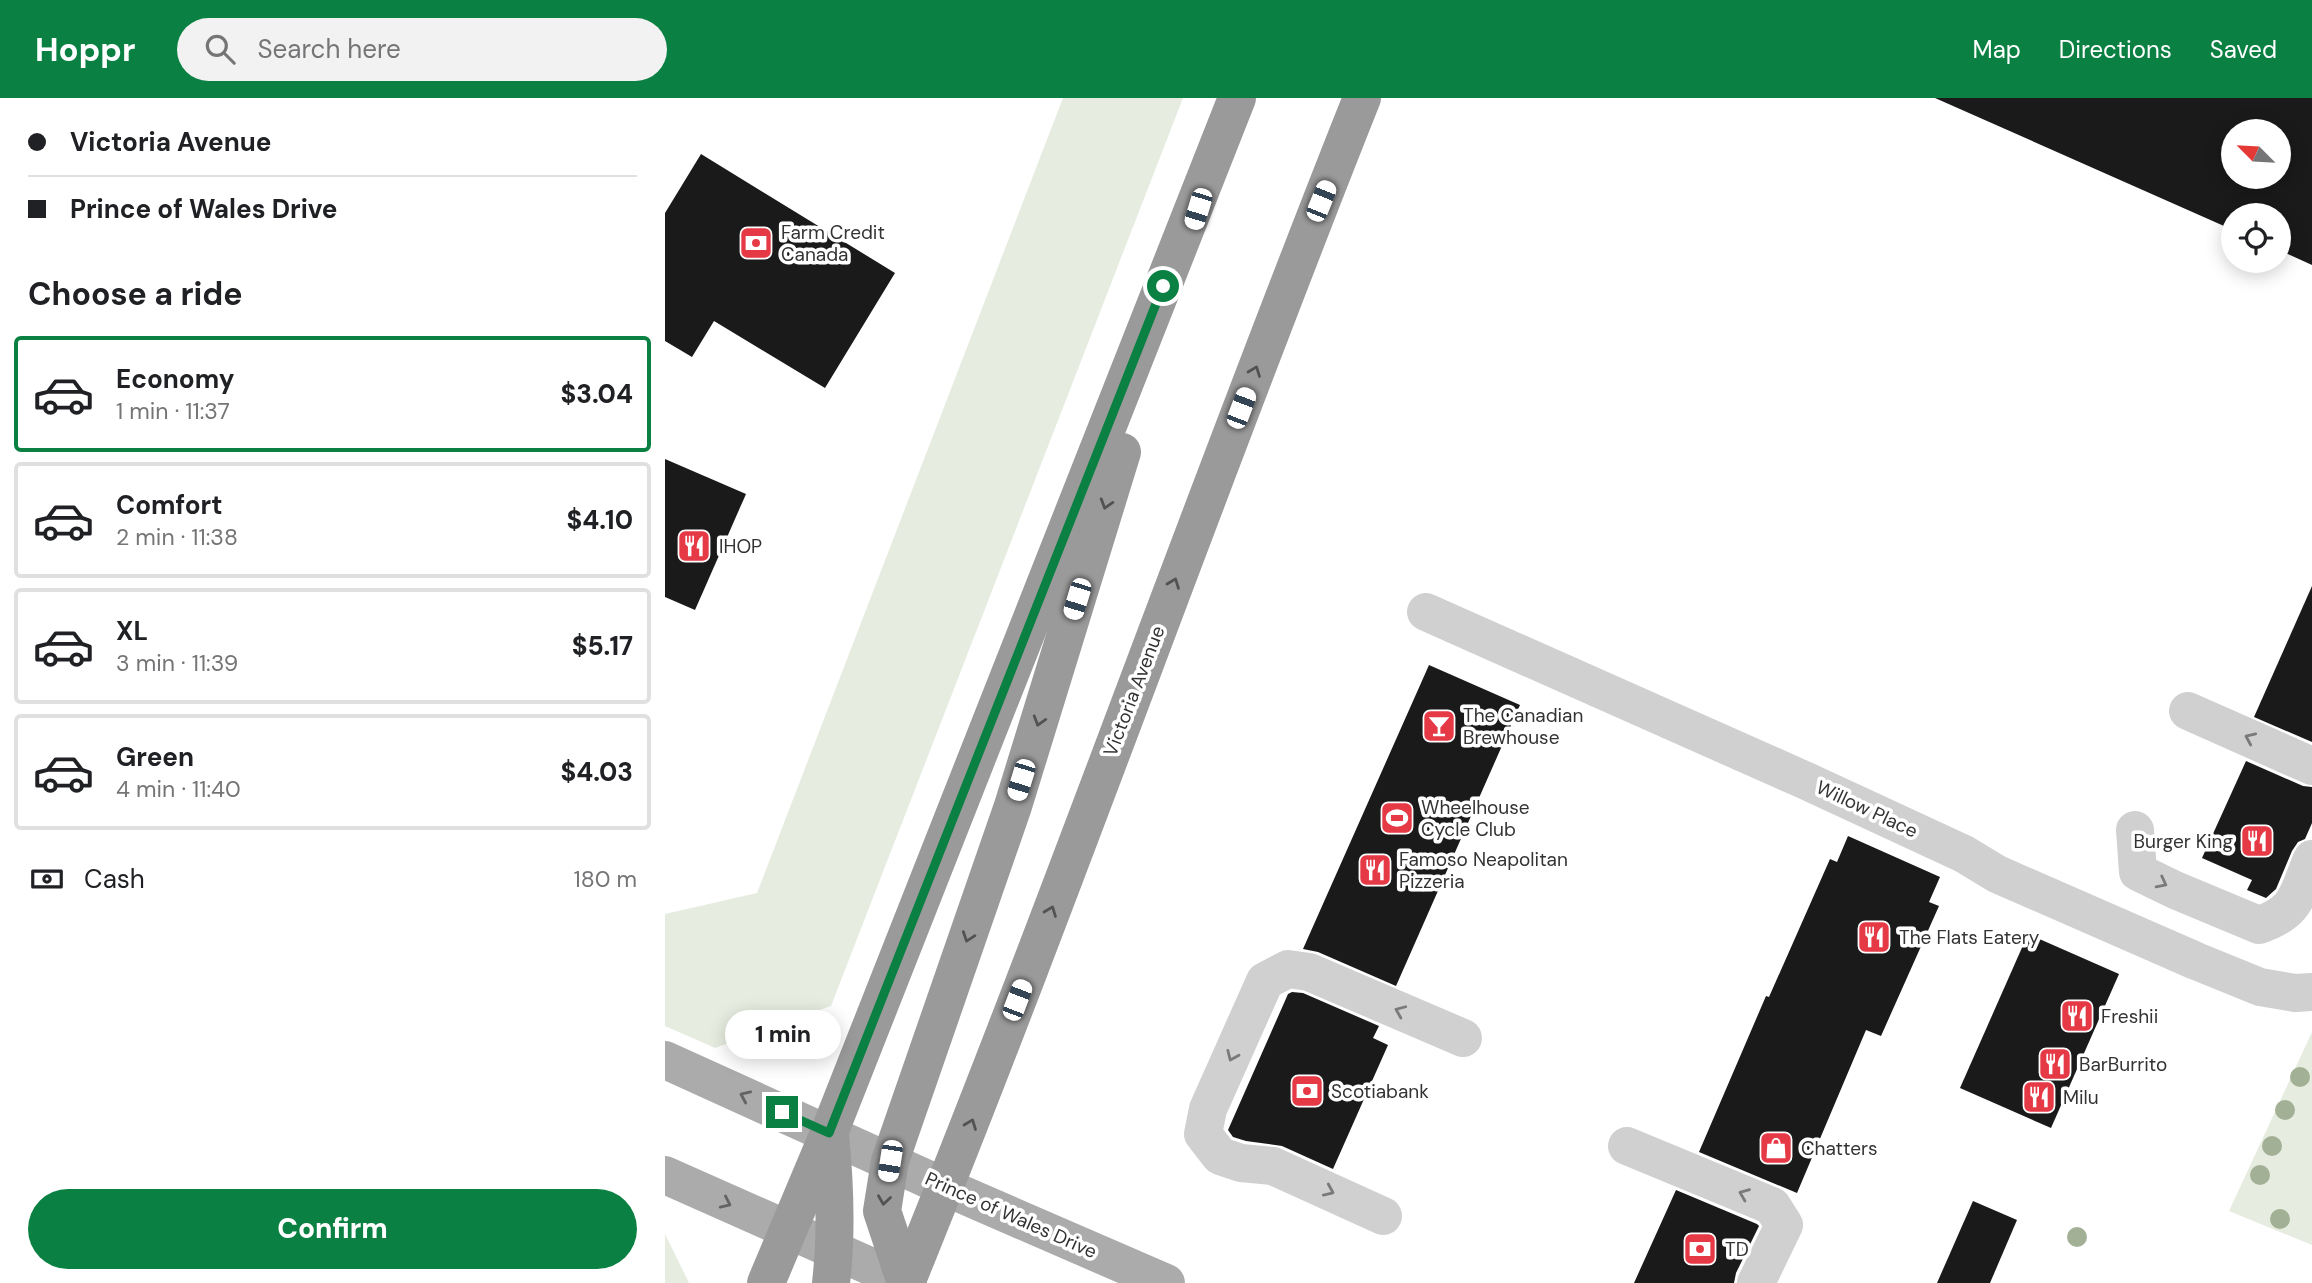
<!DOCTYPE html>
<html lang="en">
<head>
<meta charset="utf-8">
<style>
	body { margin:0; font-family:"DM Sans",sans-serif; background:#f2f2f2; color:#202124; height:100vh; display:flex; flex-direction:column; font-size:26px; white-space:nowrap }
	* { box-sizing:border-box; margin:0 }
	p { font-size:23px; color:#757577 }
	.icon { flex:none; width:38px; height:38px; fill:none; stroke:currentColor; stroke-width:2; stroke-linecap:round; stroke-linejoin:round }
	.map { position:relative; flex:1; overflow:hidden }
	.panel { display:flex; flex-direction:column; background:#fff; width:665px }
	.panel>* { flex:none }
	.top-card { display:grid; align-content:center; height:154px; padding:0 28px; background:#fff }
	.needle { width:46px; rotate:294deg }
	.buttons { position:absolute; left:1556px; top:21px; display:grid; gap:14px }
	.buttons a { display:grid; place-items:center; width:70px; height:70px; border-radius:50%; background:#fff; box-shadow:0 4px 18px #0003; font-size:35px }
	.end { position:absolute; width:32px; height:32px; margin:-16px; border:9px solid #0b8043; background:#fff; box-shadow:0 0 0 4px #fff }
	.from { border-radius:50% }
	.bubble { position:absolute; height:49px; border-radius:24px; background:#fff; box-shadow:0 4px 18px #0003; font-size:23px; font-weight:800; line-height:49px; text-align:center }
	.car { position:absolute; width:21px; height:42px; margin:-21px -10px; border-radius:9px; box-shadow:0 0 5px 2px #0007; background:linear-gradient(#fff 24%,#345 0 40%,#fff 0 76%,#345 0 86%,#fff 0) }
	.top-card b { display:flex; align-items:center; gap:24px; height:66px; font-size:26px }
	.top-card b+b { border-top:2px solid #e0e0e0 }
	.top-card i { width:18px; height:18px; background:#202124 }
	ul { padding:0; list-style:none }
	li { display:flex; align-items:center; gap:21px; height:116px; margin:0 14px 10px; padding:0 14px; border:4px solid #e0e0e0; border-radius:7px }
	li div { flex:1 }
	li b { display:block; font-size:26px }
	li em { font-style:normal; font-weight:800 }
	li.active { border-color:#0b8043 }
	li>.icon { width:63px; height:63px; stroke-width:1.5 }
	h2 { padding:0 28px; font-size:32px; line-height:84px }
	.pay { display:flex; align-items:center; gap:18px; height:77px; padding:0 28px; font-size:26px }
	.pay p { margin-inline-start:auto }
	.button { display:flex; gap:14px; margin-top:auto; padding:14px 28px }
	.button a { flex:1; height:80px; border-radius:42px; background:#0b8043; color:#fff; font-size:28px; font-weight:800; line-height:80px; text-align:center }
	header { display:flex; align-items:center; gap:42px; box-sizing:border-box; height:98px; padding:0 35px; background:#0b8043; color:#fff }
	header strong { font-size:33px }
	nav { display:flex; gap:38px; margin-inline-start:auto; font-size:24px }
	.search { width:490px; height:63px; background:#f2f2f2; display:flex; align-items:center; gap:18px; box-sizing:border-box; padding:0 24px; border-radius:38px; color:#757577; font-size:26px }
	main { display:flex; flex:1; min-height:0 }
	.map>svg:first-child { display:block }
	.green { fill:#e6ecdf }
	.building { fill:#1a1a1a; fill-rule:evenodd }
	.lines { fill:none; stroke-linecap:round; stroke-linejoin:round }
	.minor { stroke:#d0d0d0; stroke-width:38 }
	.major { stroke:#ababab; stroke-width:38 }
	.highway { stroke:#9a9a9a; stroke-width:38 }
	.tree { fill:#a2b095 }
	.oneway { stroke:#525252 }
	.oneway2 { stroke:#7a7a7a }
	.oneway3 { stroke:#636363 }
	.route { stroke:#0b8043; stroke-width:9 }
	.labels { text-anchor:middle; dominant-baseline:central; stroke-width:7; stroke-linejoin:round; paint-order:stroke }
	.poi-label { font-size:19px; fill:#333; stroke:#fff; text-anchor:start }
	.street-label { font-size:19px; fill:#333; stroke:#fff }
</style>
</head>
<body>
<header>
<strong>Hoppr</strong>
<div class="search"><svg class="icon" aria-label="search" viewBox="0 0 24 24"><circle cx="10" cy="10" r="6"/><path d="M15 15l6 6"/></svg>Search here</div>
<nav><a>Map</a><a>Directions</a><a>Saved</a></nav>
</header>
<main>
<section class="panel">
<div class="top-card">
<b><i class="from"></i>Victoria Avenue</b>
<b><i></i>Prince of Wales Drive</b>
</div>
<h2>Choose a ride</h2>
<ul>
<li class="active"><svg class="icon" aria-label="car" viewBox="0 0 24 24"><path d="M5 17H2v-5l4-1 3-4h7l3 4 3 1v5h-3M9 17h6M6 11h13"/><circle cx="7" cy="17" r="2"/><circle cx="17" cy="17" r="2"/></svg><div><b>Economy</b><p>1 min · 11:37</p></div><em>$3.04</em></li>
<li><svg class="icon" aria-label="car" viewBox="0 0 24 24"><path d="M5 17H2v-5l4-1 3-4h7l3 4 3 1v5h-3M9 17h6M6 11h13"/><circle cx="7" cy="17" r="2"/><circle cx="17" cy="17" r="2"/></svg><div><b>Comfort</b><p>2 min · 11:38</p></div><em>$4.10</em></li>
<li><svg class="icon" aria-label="car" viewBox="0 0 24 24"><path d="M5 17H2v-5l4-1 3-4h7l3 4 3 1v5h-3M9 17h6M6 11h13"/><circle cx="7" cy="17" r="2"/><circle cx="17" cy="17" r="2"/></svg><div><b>XL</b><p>3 min · 11:39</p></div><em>$5.17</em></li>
<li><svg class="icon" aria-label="car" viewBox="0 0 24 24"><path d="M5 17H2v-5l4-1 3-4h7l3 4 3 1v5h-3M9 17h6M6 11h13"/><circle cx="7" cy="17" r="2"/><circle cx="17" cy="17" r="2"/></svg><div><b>Green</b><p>4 min · 11:40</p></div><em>$4.03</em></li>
</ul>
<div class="pay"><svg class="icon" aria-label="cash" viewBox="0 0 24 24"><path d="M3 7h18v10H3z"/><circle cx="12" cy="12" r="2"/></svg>Cash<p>180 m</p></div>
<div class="button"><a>Confirm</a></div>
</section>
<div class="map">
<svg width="1647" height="1185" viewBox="0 0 1647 1185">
	<rect width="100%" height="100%" fill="#fff"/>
	<g class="green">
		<path d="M398 0H518L166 908 50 950 0 928V816L92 795Z"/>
		<path d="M1647 934V1147L1564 1113Z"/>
		<path d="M0 1136 24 1185H0Z"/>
	</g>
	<g class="building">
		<path d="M1270 0H1647V167L1614 152V117H1568V132ZM1568 33H1614V79H1568Z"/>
		<path d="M36 56 230 175 160 290 49 223 27 259 0 243V115Z"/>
		<path d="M0 361 81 396 30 512 0 499Z"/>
		<path d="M1647 488V644L1589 619Z"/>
		<path d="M764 567 855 607 731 888 653 854 638 851Z"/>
		<path d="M1581 663 1638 688 1647 689V725L1640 741 1633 744 1627 753 1611 791 1601 800 1582 792 1587 782 1537 760Z"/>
		<path d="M1183 738 1275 779 1264 804 1274 808 1216 938 1201 932 1132 1095 1034 1054 1101 898 1104 899 1165 761 1172 764Z"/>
		<path d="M1363 836 1454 876 1386 1030 1295 990Z"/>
		<path d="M627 894 638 895 714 928 708 940 723 947 668 1071 617 1048 581 1043 568 1039 563 1032 623 896Z"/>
		<path d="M1011 1092 1092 1126 1094 1128 1071 1175 1069 1185H969Z"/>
		<path d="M1308 1103 1352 1122 1325 1185H1272Z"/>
	</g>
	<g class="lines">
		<g class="minor">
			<path d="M761 514 1137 681 1299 756 1332 776 1531 863 1595 889 1630 895 1647 894"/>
			<path d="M1523 613 1647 668"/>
			<path d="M1470 732 1473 774 1510 792 1594 827C1633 814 1632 796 1647 761"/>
			<path d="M962 1048 1107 1108 1119 1127 1091 1185"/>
			<path d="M718 1118 608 1068 576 1065 555 1058 538 1036 543 1011 600 883 623 871 644 874 798 940"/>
		</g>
		<g class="major">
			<path d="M0 962 280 1089 501 1185"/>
			<path d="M0 1077 243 1185"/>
		</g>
		<g class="highway">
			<path d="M165 1037C170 1087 172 1135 166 1185"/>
			<path d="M101 1185 164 1035 572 0"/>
			<path d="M241 1185C400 793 540 393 697 0"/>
			<path d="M241 1185 217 1113 225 1063 348 708 457 354"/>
		</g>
	</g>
	<g class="tree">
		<circle cx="1635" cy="979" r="10"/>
		<circle cx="1620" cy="1012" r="10"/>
		<circle cx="1607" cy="1048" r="10"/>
		<circle cx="1595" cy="1077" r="10"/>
		<circle cx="1615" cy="1121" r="10"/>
		<circle cx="1412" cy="1139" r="10"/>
	</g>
	<defs><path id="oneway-chevron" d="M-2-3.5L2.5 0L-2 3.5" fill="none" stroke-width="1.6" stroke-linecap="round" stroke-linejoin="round" transform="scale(1.75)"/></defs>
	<g class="oneway">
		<use href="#oneway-chevron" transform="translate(590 273) rotate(-69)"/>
		<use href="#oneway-chevron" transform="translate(441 406) rotate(107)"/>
		<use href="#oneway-chevron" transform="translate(509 485) rotate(-69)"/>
		<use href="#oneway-chevron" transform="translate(374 623) rotate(107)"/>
		<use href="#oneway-chevron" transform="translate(386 813) rotate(-69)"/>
		<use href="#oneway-chevron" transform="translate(303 839) rotate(109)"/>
		<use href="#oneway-chevron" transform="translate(306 1026) rotate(-69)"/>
		<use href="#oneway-chevron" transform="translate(219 1102) rotate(98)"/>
	</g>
	<g class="oneway2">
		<use href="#oneway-chevron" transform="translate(1585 640) rotate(-156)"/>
		<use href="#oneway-chevron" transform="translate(1497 785) rotate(27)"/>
		<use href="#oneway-chevron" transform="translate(735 913) rotate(-157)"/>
		<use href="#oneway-chevron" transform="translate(567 958) rotate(114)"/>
		<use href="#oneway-chevron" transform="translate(664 1093) rotate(24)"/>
		<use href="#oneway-chevron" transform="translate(1079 1096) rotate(-158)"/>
	</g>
	<g class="oneway3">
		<use href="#oneway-chevron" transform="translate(80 998) rotate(-156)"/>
		<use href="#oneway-chevron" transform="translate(61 1105) rotate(25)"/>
	</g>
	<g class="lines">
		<path class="route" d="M117 1014 164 1035 498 188"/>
	</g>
	<defs>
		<symbol id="bank-square" viewBox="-11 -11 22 22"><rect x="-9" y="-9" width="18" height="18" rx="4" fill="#e63946" stroke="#fff"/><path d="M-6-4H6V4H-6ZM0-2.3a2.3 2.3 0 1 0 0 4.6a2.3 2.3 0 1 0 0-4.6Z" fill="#fff"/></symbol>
		<symbol id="restaurant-square" viewBox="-11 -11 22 22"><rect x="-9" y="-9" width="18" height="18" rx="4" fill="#e63946" stroke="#fff"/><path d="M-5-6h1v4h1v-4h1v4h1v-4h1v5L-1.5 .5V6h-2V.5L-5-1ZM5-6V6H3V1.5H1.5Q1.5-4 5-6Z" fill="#fff"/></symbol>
		<symbol id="bar-square" viewBox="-11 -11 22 22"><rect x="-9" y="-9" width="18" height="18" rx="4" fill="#e63946" stroke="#fff"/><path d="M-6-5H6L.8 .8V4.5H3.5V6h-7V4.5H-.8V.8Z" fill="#fff"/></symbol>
		<symbol id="stadium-square" viewBox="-11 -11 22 22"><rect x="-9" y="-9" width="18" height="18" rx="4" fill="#e63946" stroke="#fff"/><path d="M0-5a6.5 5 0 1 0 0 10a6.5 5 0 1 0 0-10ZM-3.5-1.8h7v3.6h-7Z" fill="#fff"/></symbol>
		<symbol id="shop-square" viewBox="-11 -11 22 22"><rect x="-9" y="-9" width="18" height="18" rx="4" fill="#e63946" stroke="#fff"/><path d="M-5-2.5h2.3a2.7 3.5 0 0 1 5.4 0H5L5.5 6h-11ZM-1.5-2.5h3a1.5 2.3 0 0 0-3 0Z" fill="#fff"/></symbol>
	</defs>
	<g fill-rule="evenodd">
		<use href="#bank-square" x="72" y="126" width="38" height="38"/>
		<use href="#restaurant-square" x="10" y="429" width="38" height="38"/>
		<use href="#bar-square" x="755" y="609" width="38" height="38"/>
		<use href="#stadium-square" x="713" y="701" width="38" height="38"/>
		<use href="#restaurant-square" x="1573" y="724" width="38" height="38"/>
		<use href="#restaurant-square" x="691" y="753" width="38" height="38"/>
		<use href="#restaurant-square" x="1190" y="820" width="38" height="38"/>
		<use href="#restaurant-square" x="1393" y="899" width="38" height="38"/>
		<use href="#restaurant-square" x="1371" y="947" width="38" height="38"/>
		<use href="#bank-square" x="623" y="974" width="38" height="38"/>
		<use href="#restaurant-square" x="1355" y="980" width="38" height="38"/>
		<use href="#shop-square" x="1092" y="1031" width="38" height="38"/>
		<use href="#bank-square" x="1016" y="1132" width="38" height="38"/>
	</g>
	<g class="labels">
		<g class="poi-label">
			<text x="116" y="134">Farm Credit<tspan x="116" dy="22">Canada</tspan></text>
			<text x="54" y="448">IHOP</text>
			<text x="798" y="617">The Canadian<tspan x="798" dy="22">Brewhouse</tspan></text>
			<text x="756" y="709">Wheelhouse<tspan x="756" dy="22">Cycle Club</tspan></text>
			<text x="1568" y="743" text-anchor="end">Burger King</text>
			<text x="734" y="761">Famoso Neapolitan<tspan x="734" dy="22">Pizzeria</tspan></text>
			<text x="1234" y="839">The Flats Eatery</text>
			<text x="1436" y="918">Freshii</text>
			<text x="1414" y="966">BarBurrito</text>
			<text x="666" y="993">Scotiabank</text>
			<text x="1398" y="999">Milu</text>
			<text x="1136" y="1050">Chatters</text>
			<text x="1060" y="1151">TD</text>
		</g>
		<g class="street-label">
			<text transform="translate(469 593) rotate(-69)">Victoria Avenue</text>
			<text transform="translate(1202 711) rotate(25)">Willow Place</text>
			<text transform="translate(346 1117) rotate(24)">Prince of Wales Drive</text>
		</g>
	</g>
</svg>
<div class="buttons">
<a><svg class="needle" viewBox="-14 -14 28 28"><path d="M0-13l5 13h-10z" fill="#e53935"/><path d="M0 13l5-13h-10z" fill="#757577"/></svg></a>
<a><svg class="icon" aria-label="locate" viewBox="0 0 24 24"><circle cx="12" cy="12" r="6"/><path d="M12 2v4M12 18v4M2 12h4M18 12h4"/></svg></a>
</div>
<i class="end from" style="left:498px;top:188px"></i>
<i class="end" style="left:117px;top:1014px"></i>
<div class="bubble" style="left:60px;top:912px;width:116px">1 min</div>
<i class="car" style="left:656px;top:103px;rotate:22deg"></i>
<i class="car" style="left:533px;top:111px;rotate:197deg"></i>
<i class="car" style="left:576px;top:310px;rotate:21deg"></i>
<i class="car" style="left:412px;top:501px;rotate:197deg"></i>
<i class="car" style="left:356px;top:682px;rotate:197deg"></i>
<i class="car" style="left:352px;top:902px;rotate:21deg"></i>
<i class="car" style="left:225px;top:1063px;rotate:189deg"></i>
</div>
</main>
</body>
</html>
